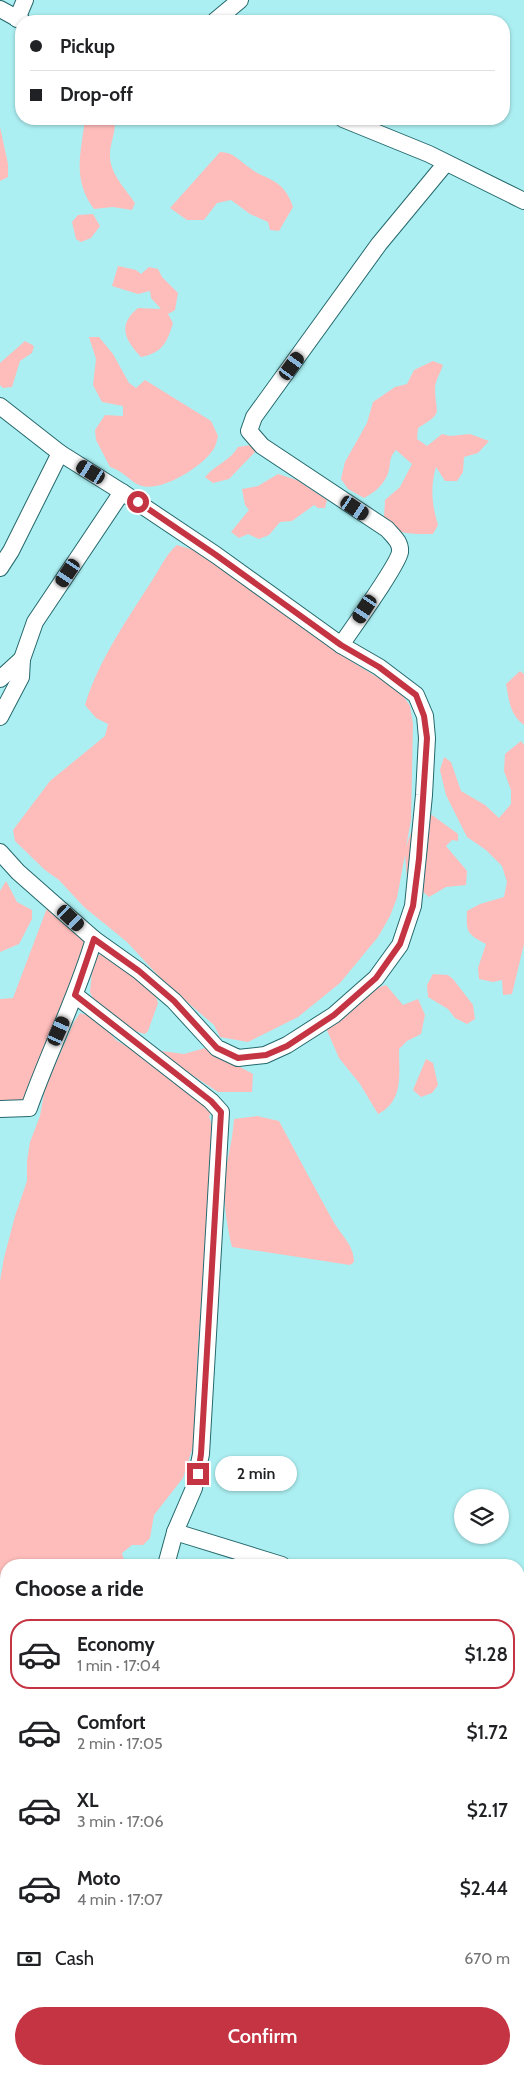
<!DOCTYPE html>
<html lang="en">
<head>
<meta charset="utf-8">
<style>
	body { margin:0; font-family:Cabin,sans-serif; background:#f2f2f2; color:#202124; height:100vh; display:flex; flex-direction:column; font-size:19px; white-space:nowrap }
	* { box-sizing:border-box; margin:0 }
	p { font-size:16px; color:#757577 }
	.icon { flex:none; width:28px; height:28px; fill:none; stroke:currentColor; stroke-width:2; stroke-linecap:round; stroke-linejoin:round }
	.map { position:relative; flex:1; overflow:hidden }
	.side { position:absolute; left:0px; top:1559px; width:525px; height:516px; display:flex; flex-direction:column; background:#fff; border-radius:20px 20px 0 0; box-shadow:0 1px 4px #0004 }
	.side>* { flex:none }
	.hud { position:absolute; left:15px; top:15px; width:495px; height:110px; border-radius:20px; box-shadow:0 1px 4px #0004; display:grid; align-content:center; height:110px; padding:0 15px; background:#fff }
	.buttons { position:absolute; left:454px; top:1489px; display:grid; gap:10px }
	.buttons a { display:grid; place-items:center; width:55px; height:55px; border-radius:50%; background:#fff; box-shadow:0 1px 4px #0004; font-size:25px }
	.end { position:absolute; width:22px; height:22px; margin:-11px; border:6px solid #c43442; background:#fff; box-shadow:0 0 0 2px #fff }
	.from { border-radius:50% }
	.bubble { position:absolute; height:35px; border-radius:18px; background:#fff; box-shadow:0 1px 4px #0004; font-size:16px; font-weight:600; line-height:35px; text-align:center }
	.car { position:absolute; width:15px; height:30px; margin:-15px -8px; border-radius:6px; box-shadow:0 0 4px 1px #0007; background:linear-gradient(#222 24%,#8ab4d8 0 40%,#222 0 76%,#8ab4d8 0 86%,#222 0) }
	.hud b { display:flex; align-items:center; gap:18px; height:48px; font-size:19px }
	.hud b+b { border-top:1px solid #e0e0e0 }
	.hud i { width:12px; height:12px; background:#202124 }
	ul { padding:0; list-style:none }
	li { display:flex; align-items:center; gap:15px; height:70px; margin:0 10px 8px; padding:0 5px; border:2px solid transparent; border-radius:20px }
	li div { flex:1 }
	li b { display:block; font-size:19px }
	li em { font-style:normal; font-weight:600 }
	li.on { border-color:#c43442 }
	li>.icon { width:45px; height:45px; stroke-width:1.5 }
	h2 { padding:0 15px; font-size:22px; line-height:60px }
	.pay { display:flex; align-items:center; gap:12px; height:55px; padding:0 15px; font-size:19px }
	.pay p { margin-inline-start:auto }
	.primary-button { display:flex; gap:10px; margin-top:auto; padding:10px 15px }
	.primary-button a { flex:1; height:58px; border-radius:30px; background:#c43442; color:#fff; font-size:20px; font-weight:600; line-height:58px; text-align:center }
	.map>svg:first-child { display:block }
	.green { fill:#febdbb }
	.lines { fill:none; stroke-linecap:round; stroke-linejoin:round }
	.minor-casing { stroke:#24686c; stroke-width:18 }
	.minor { stroke:#fff; stroke-width:16 }
	.route { stroke:#c43442; stroke-width:6 }
</style>
</head>
<body>
<div class="map">
<svg width="524" height="2074" viewBox="0 0 524 2074">
	<rect width="100%" height="100%" fill="#aceff2"/>
	<g class="green">
		<path d="M85 119H114C117 131 110 142 110 154 109 173 125 188 135 203L132 210 113 207 94 209C72 179 81 153 85 119Z"/>
		<path d="M0 127 8 164V177L0 181Z"/>
		<path d="M220 152C234 152 239 161 250 168 258 175 269 177 278 184 285 189 290 198 293 207L279 231 270 230 268 222 250 214 231 200 217 203 204 220H187L170 208Z"/>
		<path d="M93 214 100 226 91 238 81 242 76 239 72 222 78 215Z"/>
		<path d="M118 266 136 270 141 274 149 267 158 269 162 277 178 293 175 310 168 314 173 323C167 343 162 353 141 357 125 340 117 325 138 308L161 309 151 298 150 291 138 294 112 286Z"/>
		<path d="M89 337H99L113 354 129 383 136 388 145 380 211 421 218 436C217 440 216 446 213 450 202 467 159 494 139 485 129 481 124 471 110 467L96 440 95 430 105 415 123 416V406L102 402 93 385 96 359Z"/>
		<path d="M25 341 34 346 32 353 20 361 12 387 3 388 0 385V363Z"/>
		<path d="M433 361 443 365C441 372 435 381 435 388 435 414 445 412 418 428L417 439 427 446 442 434 450 436 470 434 489 441 478 453 464 457 463 472 457 481H445L436 467C430 487 432 506 438 525L433 534C419 534 387 536 384 517 384 512 385 506 385 500L400 487 412 464 396 450C387 460 392 465 387 476 382 486 374 493 364 498L348 489 341 479 345 462 367 423 373 402 395 387 407 384 414 370Z"/>
		<path d="M251 445 257 448 255 452 229 479 213 483 205 477C215 465 231 460 238 447Z"/>
		<path d="M278 474 297 480 327 500 325 508H318L314 505 292 521 280 522 269 535 259 539 248 534 239 538 231 532 249 510 245 505 242 489 258 486Z"/>
		<path d="M177 545 197 551 354 663 400 691 410 706 413 724 411 820 406 847 417 815H432L458 834V841L452 840 446 846 467 871 466 885 446 887 429 897 407 878 405 855 397 898 390 916 378 937 340 983 298 1017 248 1042 220 1037 214 1025 167 985 127 942 84 907 59 880 45 870 15 841 13 830 50 781 105 736 108 724 96 718 85 705C99 659 127 620 153 579 161 567 166 554 177 545Z"/>
		<path d="M520 671 524 674V725C510 715 509 700 506 684Z"/>
		<path d="M521 741 524 745V944L512 994 503 995 502 980 493 982 479 979 478 968 486 944C467 934 466 932 467 911L480 904 504 897 507 882 502 866 486 850 467 837 446 795 440 770 444 757 451 762 461 791 485 805 499 818 511 804V790L504 771 505 754Z"/>
		<path d="M6 881 17 902 32 910V919L19 944 0 952V891Z"/>
		<path d="M47 908 87 944 43 1049 24 1104H0V999L13 998Z"/>
		<path d="M106 954 155 994 158 1003 148 1031 145 1034 127 1029 95 1004 90 992 92 971 98 955Z"/>
		<path d="M433 974 448 975 453 979 473 1005 475 1019 467 1024 455 1018 448 1009 428 997 427 985Z"/>
		<path d="M386 985 403 1005 418 999 425 1015 421 1034 407 1041 399 1049C399 1074 404 1101 378 1114L360 1084 339 1058 326 1028 377 988Z"/>
		<path d="M80 1013 96 1018 116 1040 142 1056 213 1110 209 1116 211 1123V1155L197 1362 195 1440 183 1478 154 1515 150 1538 143 1545H132L122 1553 125 1564 128 1565H6V1733L0 1742V1281L4 1258 15 1216 27 1181V1161L30 1142 40 1116 45 1088 74 1022Z"/>
		<path d="M205 1048 253 1074 252 1092H218L154 1050 184 1054Z"/>
		<path d="M426 1059 433 1063 438 1085 432 1093 421 1097 413 1090Z"/>
		<path d="M257 1116 279 1121C297 1155 315 1188 333 1221 341 1235 354 1245 354 1262L350 1265 232 1247C226 1223 222 1193 226 1169 229 1152 233 1136 234 1119Z"/>
	</g>
	<g class="lines">
		<defs>
			<g id="minor">
				<path d="M0 9 22 21"/>
				<path d="M17 19 25 0"/>
				<path d="M215 21 240 0"/>
				<path d="M343 119 429 154 524 201"/>
				<path d="M0 406 60 453 122 492 216 555 341 645 379 667 416 695 425 716 427 738 424 795 413 906 400 945 376 978 334 1015 287 1045 265 1055 238 1058 217 1048 174 1001 139 971 94 939"/>
				<path d="M0 568 11 551 60 453"/>
				<path d="M341 645C351 630 398 565 400 552 401 542 393 536 387 529L262 446 249 431 254 417 379 244 446 163"/>
				<path d="M0 679 22 659"/>
				<path d="M0 717 21 677 22 659 35 622 122 492"/>
				<path d="M0 852 18 872 94 939C77 997 49 1051 29 1108L0 1109"/>
				<path d="M75 995 211 1101 221 1112 201 1454 194 1488 175 1532 166 1565"/>
				<path d="M175 1532 282 1565"/>
				<path d="M519 1685 524 1688"/>
				<path d="M519 2003H524"/>
				<path d="M420 2074 422 2069"/>
			</g>
		</defs>
		<use href="#minor" class="minor-casing"/>
		<use href="#minor" class="minor"/>
	</g>
	<g class="lines">
		<path class="route" d="M138 502 216 555 341 645 379 667 416 695 424 716 427 738 419 859 413 906 400 944 376 978 334 1015 287 1046 266 1055 238 1058 217 1048 174 1001 139 971 94 939 75 995 211 1101 221 1112 201 1454 198 1474"/>
	</g>
</svg>
<div class="buttons">
<a><svg class="icon" aria-label="layers" viewBox="0 0 24 24"><path d="M12 4l9 5-9 5-9-5zM3 14l9 5 9-5"/></svg></a>
</div>
<i class="end from" style="left:138px;top:502px"></i>
<i class="end" style="left:198px;top:1474px"></i>
<div class="bubble" style="left:215px;top:1456px;width:82px">2 min</div>
<i class="car" style="left:292px;top:366px;rotate:36deg"></i>
<i class="car" style="left:91px;top:472px;rotate:301deg"></i>
<i class="car" style="left:355px;top:508px;rotate:124deg"></i>
<i class="car" style="left:68px;top:573px;rotate:214deg"></i>
<i class="car" style="left:365px;top:609px;rotate:213deg"></i>
<i class="car" style="left:71px;top:918px;rotate:133deg"></i>
<i class="car" style="left:59px;top:1031px;rotate:24deg"></i>
<div class="hud">
<b><i class="from"></i>Pickup</b>
<b><i></i>Drop-off</b>
</div>
<section class="side">
<h2>Choose a ride</h2>
<ul>
<li class="on"><svg class="icon" aria-label="car" viewBox="0 0 24 24"><path d="M5 17H2v-5l4-1 3-4h7l3 4 3 1v5h-3M9 17h6M6 11h13"/><circle cx="7" cy="17" r="2"/><circle cx="17" cy="17" r="2"/></svg><div><b>Economy</b><p>1 min · 17:04</p></div><em>$1.28</em></li>
<li><svg class="icon" aria-label="car" viewBox="0 0 24 24"><path d="M5 17H2v-5l4-1 3-4h7l3 4 3 1v5h-3M9 17h6M6 11h13"/><circle cx="7" cy="17" r="2"/><circle cx="17" cy="17" r="2"/></svg><div><b>Comfort</b><p>2 min · 17:05</p></div><em>$1.72</em></li>
<li><svg class="icon" aria-label="car" viewBox="0 0 24 24"><path d="M5 17H2v-5l4-1 3-4h7l3 4 3 1v5h-3M9 17h6M6 11h13"/><circle cx="7" cy="17" r="2"/><circle cx="17" cy="17" r="2"/></svg><div><b>XL</b><p>3 min · 17:06</p></div><em>$2.17</em></li>
<li><svg class="icon" aria-label="car" viewBox="0 0 24 24"><path d="M5 17H2v-5l4-1 3-4h7l3 4 3 1v5h-3M9 17h6M6 11h13"/><circle cx="7" cy="17" r="2"/><circle cx="17" cy="17" r="2"/></svg><div><b>Moto</b><p>4 min · 17:07</p></div><em>$2.44</em></li>
</ul>
<div class="pay"><svg class="icon" aria-label="cash" viewBox="0 0 24 24"><path d="M3 7h18v10H3z"/><circle cx="12" cy="12" r="2"/></svg>Cash<p>670 m</p></div>
<div class="primary-button"><a>Confirm</a></div>
</section>
</div>
</body>
</html>
